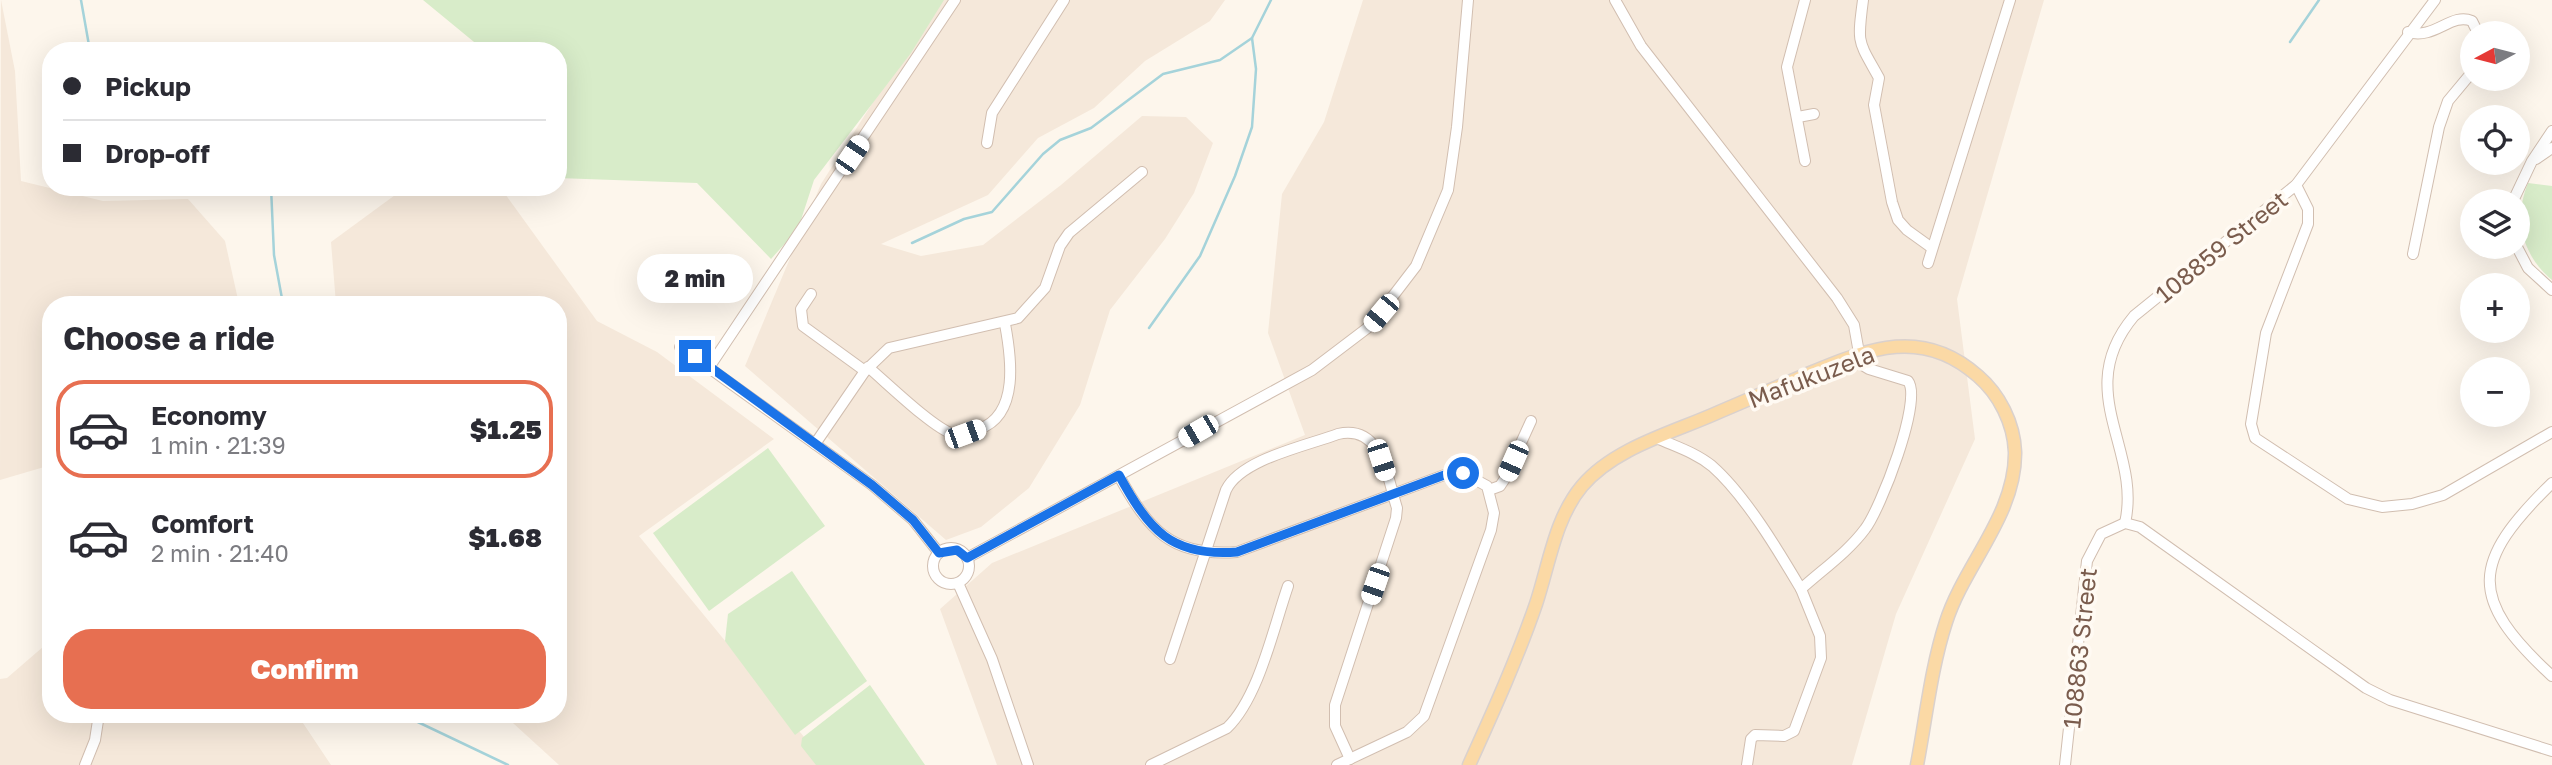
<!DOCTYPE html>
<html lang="en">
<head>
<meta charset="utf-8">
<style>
	body { margin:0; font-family:"Golos Text",sans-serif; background:#f2f2f3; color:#2b2b33; height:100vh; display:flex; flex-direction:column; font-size:26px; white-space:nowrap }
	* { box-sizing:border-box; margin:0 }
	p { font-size:23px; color:#7c7c81 }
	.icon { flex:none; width:38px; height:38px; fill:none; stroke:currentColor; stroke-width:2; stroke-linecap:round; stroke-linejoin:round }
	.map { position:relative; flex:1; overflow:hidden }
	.details { position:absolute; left:42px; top:296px; width:525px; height:427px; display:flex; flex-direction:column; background:#fff; border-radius:28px; box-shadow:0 7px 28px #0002 }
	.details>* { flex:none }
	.banner { position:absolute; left:42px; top:42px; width:525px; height:154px; border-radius:28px; box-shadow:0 7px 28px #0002; display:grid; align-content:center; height:154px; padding:0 21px; background:#fff }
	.needle { width:46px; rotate:263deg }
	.buttons { position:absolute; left:2460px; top:21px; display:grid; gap:14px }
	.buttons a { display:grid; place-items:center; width:70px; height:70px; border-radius:50%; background:#fff; box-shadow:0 7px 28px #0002; font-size:35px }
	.end { position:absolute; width:32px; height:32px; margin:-16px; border:9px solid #1a73e8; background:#fff; box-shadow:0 0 0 4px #fff }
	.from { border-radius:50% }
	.bubble { position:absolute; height:49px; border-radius:24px; background:#fff; box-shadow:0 7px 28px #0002; font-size:23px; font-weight:800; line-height:49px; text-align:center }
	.car { position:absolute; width:21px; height:42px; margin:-21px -10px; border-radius:9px; box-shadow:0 0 5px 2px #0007; background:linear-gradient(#fff 24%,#345 0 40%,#fff 0 76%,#345 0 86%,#fff 0) }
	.banner b { display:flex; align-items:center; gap:24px; height:66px; font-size:26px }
	.banner b+b { border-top:2px solid #e1e1e2 }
	.banner i { width:18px; height:18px; background:#2b2b33 }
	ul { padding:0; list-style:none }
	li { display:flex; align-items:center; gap:21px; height:98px; margin:0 14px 10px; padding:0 7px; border:4px solid transparent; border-radius:28px }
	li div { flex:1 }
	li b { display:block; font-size:26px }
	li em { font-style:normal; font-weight:800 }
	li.selected { border-color:#e76f51 }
	li>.icon { width:63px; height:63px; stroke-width:1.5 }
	h2 { padding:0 21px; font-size:32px; line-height:84px }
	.cta { display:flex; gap:14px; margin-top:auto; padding:14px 21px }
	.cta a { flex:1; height:80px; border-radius:28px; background:#e76f51; color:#fff; font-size:28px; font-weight:800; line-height:80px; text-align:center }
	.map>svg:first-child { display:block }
	.residential { fill:#f5e8da }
	.green { fill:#d8ecc9 }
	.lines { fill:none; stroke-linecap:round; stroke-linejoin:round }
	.stream { stroke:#a5d3da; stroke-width:2.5 }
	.minor-casing { stroke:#d1beb0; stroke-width:12 }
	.major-casing { stroke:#dad1cd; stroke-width:15 }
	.minor { stroke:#fff; stroke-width:10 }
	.major { stroke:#fbd9a5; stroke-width:12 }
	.route { stroke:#1a73e8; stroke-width:9 }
	.labels { text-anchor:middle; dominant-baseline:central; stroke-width:7; stroke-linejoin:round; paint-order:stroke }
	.street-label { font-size:24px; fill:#7a5c4d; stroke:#fffaf3 }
</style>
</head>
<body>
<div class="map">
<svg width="2552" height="765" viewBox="0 0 2552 765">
	<rect width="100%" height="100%" fill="#fdf6ec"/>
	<g class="residential">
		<path d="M1 0 15 71 21 181 103 201 188 199 225 241 239 304H51V465L0 480Z"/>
		<path d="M938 0H1225L1210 21 1145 61 1094 108 1038 138 988 195 881 244 921 256 983 245 1061 185 1142 116 1186 117 1213 143 1194 193 1165 239 1110 310 1080 405 1029 488 981 527 946 540 745 366 821 184Z"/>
		<path d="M1363 0H2044L1957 299 1975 439 1896 614 1852 765H997L940 609 992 563 1305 435 1268 333 1282 194 1324 122Z"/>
		<path d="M406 187H500L597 321 657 352 774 439 639 536 827 765H559L503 714H558V304H336L331 242Z"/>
		<path d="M51 640V714H297L331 765H0V679L7 678Z"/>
	</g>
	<g class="green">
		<path d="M423 0H944L911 53 814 180 798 229 771 259 697 183 558 178V51H485Z"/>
		<path d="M2528 183 2552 186V280C2522 255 2513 219 2528 183Z"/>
		<path d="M768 448 825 526 709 611 653 533Z"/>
		<path d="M792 571 867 681 795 735 725 641 728 614Z"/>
		<path d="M870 685 925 765H816L801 746 802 738Z"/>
	</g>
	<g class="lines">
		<g class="stream">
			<path d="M81 0 90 51"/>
			<path d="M2290 42 2319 0"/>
			<path d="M271 187 274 255 283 304"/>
			<path d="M912 243 964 219 992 212 1043 154 1060 140 1091 128 1163 74 1220 60 1252 38"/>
			<path d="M1149 328 1200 256 1235 176 1252 127 1256 69 1252 38 1271 0"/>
			<path d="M401 714 508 765"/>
		</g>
		<defs>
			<g id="minor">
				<path d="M1615 0 1641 46 1837 298 1854 325 1859 353"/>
				<path d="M1863 0C1857 45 1858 40 1879 78L1874 105 1892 202 1898 220 1907 230 1932 248"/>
				<path d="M2408 32C2435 40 2451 12 2472 21L2478 33"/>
				<path d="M1798 117 1814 114"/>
				<path d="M987 143 992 113 1064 0"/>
				<path d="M2536 159 2552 148"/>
				<path d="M1805 161 1787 67 1805 0"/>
				<path d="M2296 185 2308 209V224L2266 333 2251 424 2255 438 2348 499 2382 507 2412 504 2443 495 2552 432"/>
				<path d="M2513 201 2532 161 2552 131"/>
				<path d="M2517 247 2528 268 2552 290"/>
				<path d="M2413 254 2439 127 2448 101 2473 71"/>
				<path d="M1928 263 2010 0"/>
				<path d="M811 294 801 309 803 326 865 371"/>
				<path d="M680 347 872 485 913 520 939 553"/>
				<path d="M710 366 955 0"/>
				<path d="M868 367C887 383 933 428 953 434 962 436 971 432 979 429 1020 415 1011 356 1005 324"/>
				<path d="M1659 439C1677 447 1696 453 1712 466 1745 495 1778 550 1801 589 1822 570 1848 552 1865 529 1880 510 1923 400 1908 381L1869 369 1849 357"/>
				<path d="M815 444 865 371 889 348 1018 318 1045 288 1060 246 1069 233 1142 172"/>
				<path d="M1119 476C1149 530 1171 557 1237 552L1447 474 1463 473 1487 486 1494 513 1491 530 1424 716 1407 732 1337 765"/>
				<path d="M2552 483C2471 562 2467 598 2552 676"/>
				<path d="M1489 490 1500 486 1504 480 1531 421"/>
				<path d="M2125 523C2142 449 2071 391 2134 316L2296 185 2435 0"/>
				<circle cx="951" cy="566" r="18"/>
				<path d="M967 558 1312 370 1370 326 1416 266 1448 190 1457 127 1468 0"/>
				<path d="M958 583 992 659 1028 765"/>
				<path d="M1170 659 1226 490C1241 459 1306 446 1338 434 1382 424 1387 477 1397 508L1396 518 1335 705V726L1350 759"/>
				<path d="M85 765 95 740 99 714"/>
				<path d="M1151 765 1227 728C1259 697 1273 629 1288 586"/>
				<path d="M1747 765 1751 739 1755 735 1784 736 1794 731 1821 658 1820 636 1801 589"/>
				<path d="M2065 765 2087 561 2101 534 2125 523 2140 527 2366 688 2390 700 2552 751"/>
			</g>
			<path id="major" d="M1469 765C1493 712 1517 659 1536 604 1549 565 1555 518 1582 486 1615 447 1675 432 1719 412 1750 399 1780 386 1810 373 1870 348 1923 327 1978 376 1999 394 2014 423 2015 452 2016 515 1964 565 1946 622 1931 668 1926 718 1917 765"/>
		</defs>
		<use href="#minor" class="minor-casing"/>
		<use href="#major" class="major-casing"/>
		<use href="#minor" class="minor"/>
		<use href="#major" class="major"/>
	</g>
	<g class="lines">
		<path class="route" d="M695 356 872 485 913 520 939 553 957 550 967 558 1119 475C1149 530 1171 557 1237 552L1447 474 1463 473"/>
	</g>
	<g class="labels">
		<g class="street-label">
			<text transform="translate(2221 246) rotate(-39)">108859 Street</text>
			<text transform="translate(1811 376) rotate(-21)">Mafukuzela</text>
			<text transform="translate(2079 648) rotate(-84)">108863 Street</text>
		</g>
	</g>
</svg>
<div class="buttons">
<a><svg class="needle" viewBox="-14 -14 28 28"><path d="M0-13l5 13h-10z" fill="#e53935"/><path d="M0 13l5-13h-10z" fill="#7c7c81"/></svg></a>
<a><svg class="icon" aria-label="locate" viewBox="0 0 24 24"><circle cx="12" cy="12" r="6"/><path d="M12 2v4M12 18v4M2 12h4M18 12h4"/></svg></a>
<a><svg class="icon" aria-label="layers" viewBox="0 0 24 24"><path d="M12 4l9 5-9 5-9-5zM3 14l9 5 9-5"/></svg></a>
<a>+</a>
<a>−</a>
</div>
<i class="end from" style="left:1463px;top:473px"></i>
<i class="end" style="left:695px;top:356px"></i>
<div class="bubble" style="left:637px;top:254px;width:116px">2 min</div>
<i class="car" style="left:852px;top:155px;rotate:34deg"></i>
<i class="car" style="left:1381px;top:313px;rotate:220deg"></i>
<i class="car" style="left:1198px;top:431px;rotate:240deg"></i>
<i class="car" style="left:965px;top:434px;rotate:70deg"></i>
<i class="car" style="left:1381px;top:460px;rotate:162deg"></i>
<i class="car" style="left:1513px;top:461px;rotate:204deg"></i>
<i class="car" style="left:1375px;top:584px;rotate:199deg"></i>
<div class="banner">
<b><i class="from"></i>Pickup</b>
<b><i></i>Drop-off</b>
</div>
<section class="details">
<h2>Choose a ride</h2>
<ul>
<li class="selected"><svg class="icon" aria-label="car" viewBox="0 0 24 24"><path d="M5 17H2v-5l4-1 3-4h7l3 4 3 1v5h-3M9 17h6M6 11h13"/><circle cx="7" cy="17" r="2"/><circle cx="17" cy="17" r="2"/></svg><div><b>Economy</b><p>1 min · 21:39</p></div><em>$1.25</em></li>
<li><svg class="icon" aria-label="car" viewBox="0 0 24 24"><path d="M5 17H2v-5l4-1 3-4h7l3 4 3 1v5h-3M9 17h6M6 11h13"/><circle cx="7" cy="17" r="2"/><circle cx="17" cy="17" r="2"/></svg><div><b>Comfort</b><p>2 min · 21:40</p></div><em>$1.68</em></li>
</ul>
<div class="cta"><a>Confirm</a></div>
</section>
</div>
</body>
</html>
